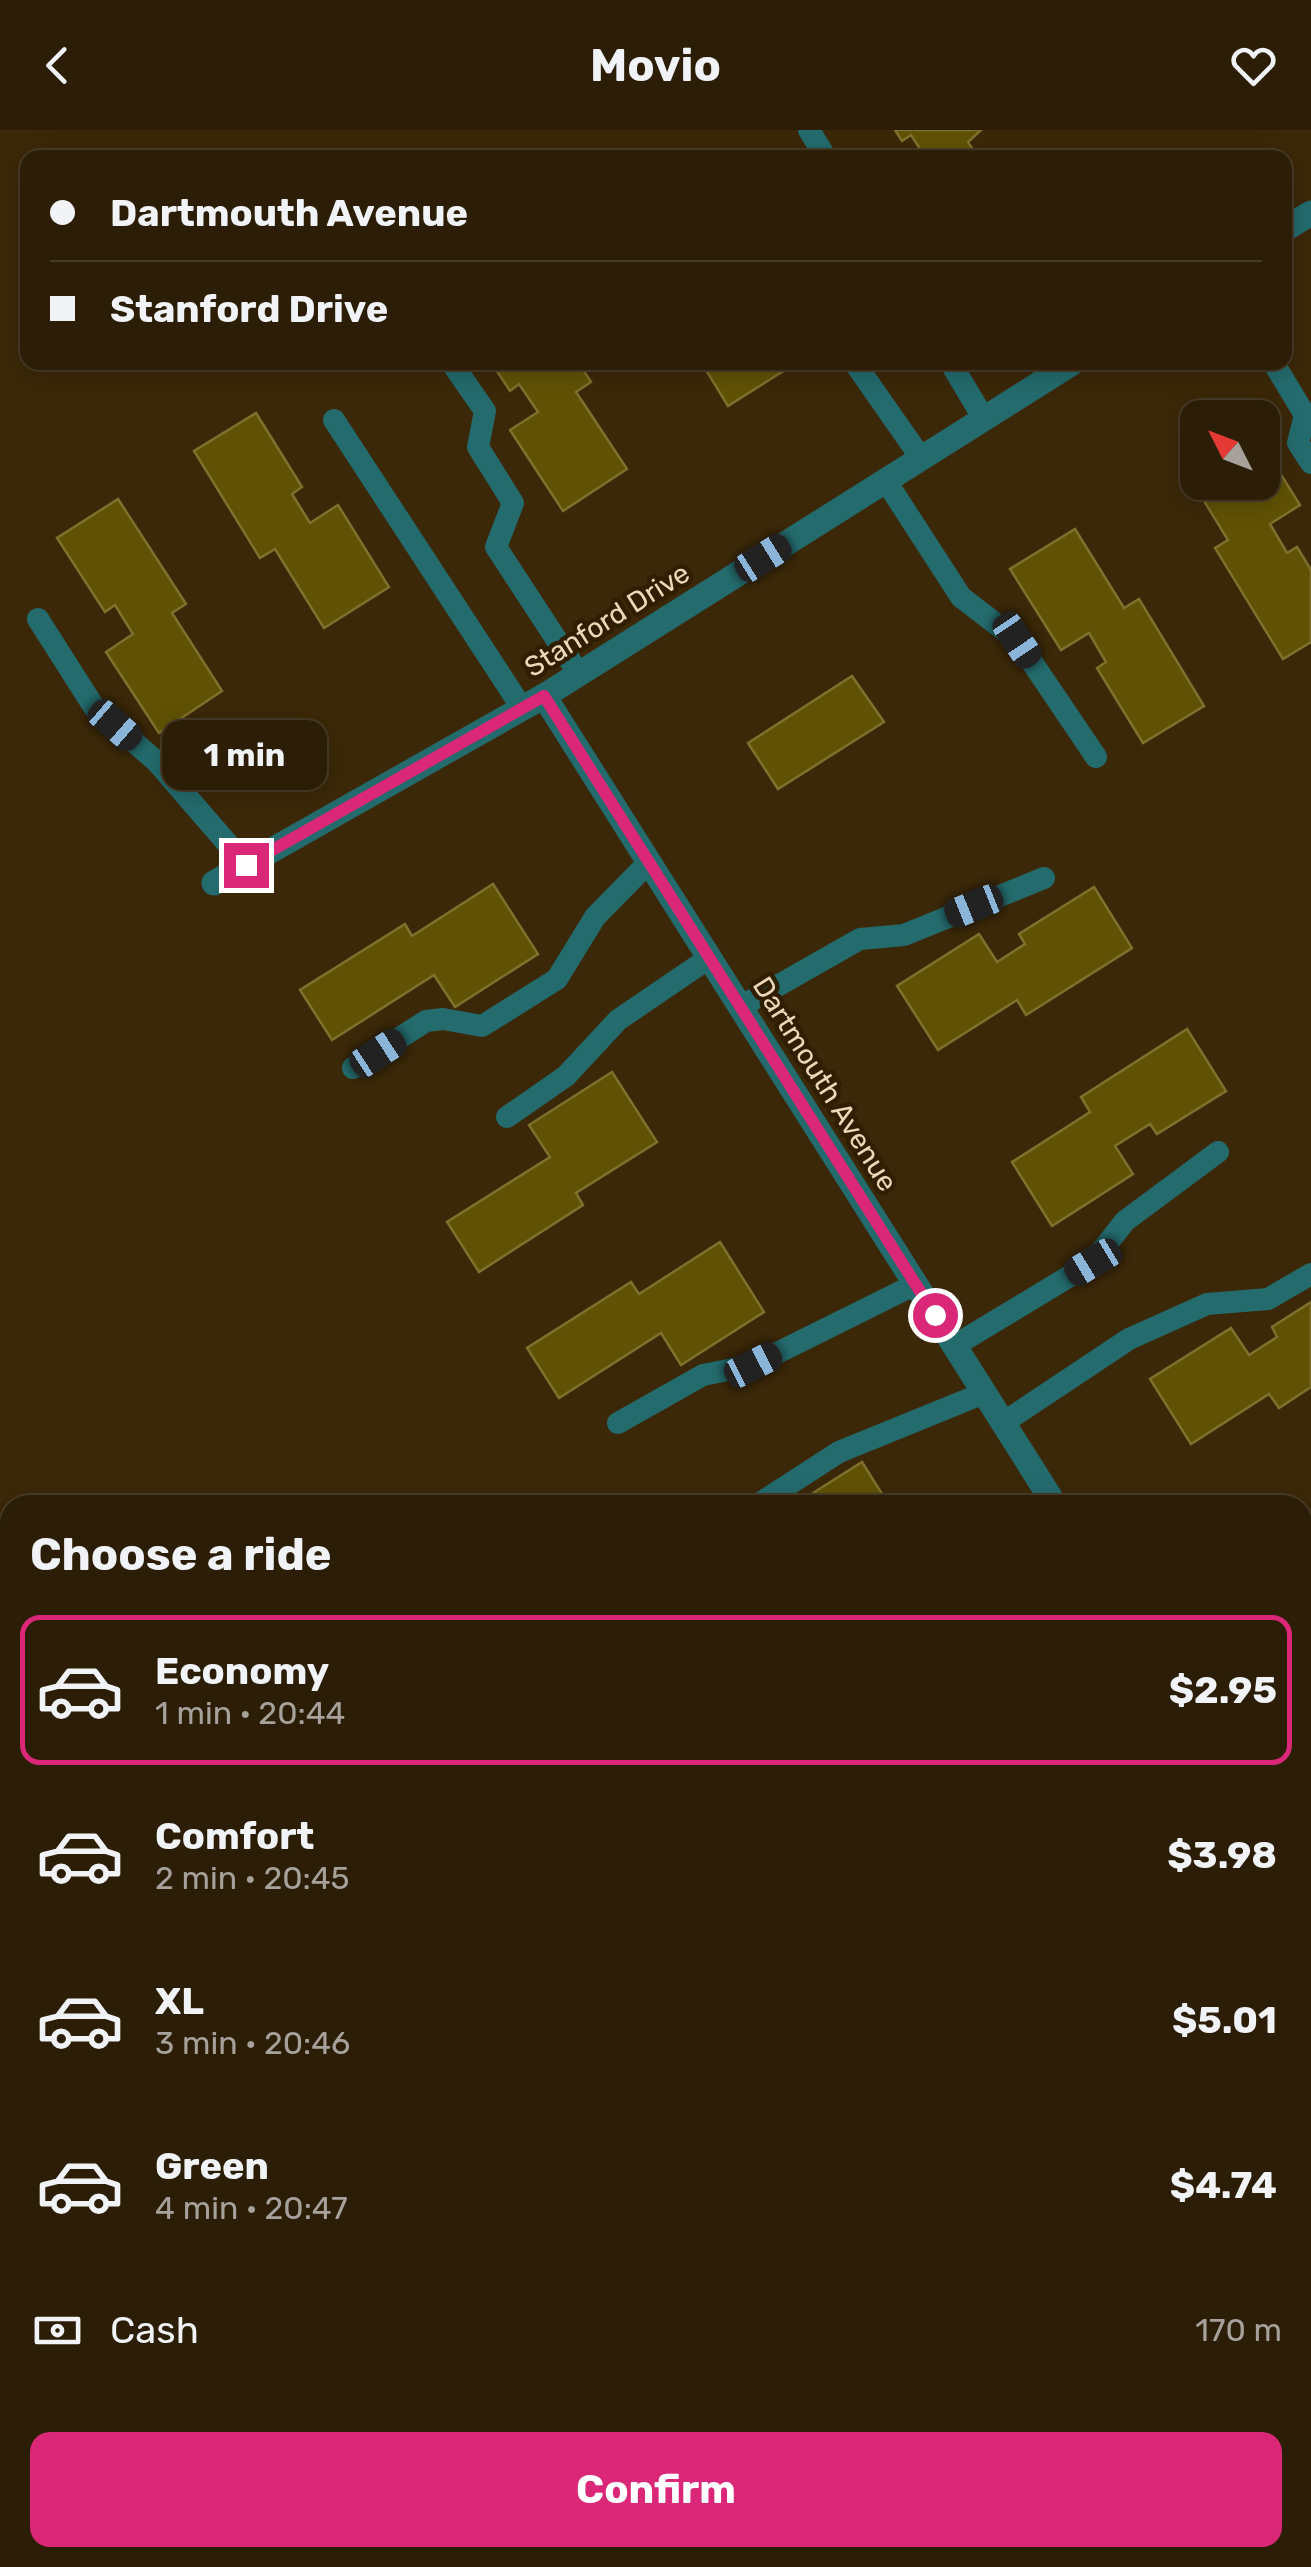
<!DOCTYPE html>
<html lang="en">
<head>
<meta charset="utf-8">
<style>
	body { margin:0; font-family:Rubik,sans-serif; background:#382b14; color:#f1f3f6; height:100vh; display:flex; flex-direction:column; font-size:38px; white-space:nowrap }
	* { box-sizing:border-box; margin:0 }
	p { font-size:32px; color:#a6a29b }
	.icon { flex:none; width:55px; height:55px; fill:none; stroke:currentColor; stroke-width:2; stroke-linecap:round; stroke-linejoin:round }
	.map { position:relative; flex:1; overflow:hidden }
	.panel { position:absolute; left:0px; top:1365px; width:1312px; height:1072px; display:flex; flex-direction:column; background:#2c1e06; border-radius:30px 30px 0 0; box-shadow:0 5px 25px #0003,0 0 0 2px #483c28 }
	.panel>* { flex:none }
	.banner { position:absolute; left:20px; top:20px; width:1272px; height:220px; border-radius:20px; box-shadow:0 5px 25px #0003,0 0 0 2px #483c28; display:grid; align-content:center; height:220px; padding:0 30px; background:#2c1e06 }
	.needle { width:65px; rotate:312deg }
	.tools { position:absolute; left:1180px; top:270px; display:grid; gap:20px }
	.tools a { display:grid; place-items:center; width:100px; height:100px; border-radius:20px; background:#2c1e06; box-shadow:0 5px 25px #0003,0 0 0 2px #483c28; font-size:50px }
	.end { position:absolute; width:45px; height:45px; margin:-22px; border:12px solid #db2777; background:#fff; box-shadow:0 0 0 5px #fff }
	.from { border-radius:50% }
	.bubble { position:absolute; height:70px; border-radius:20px; background:#2c1e06; box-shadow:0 5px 25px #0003,0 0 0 2px #483c28; font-size:32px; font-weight:700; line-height:70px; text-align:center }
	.car { position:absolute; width:30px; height:60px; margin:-30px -15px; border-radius:12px; box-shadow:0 0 8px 2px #0007; background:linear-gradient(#222 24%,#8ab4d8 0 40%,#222 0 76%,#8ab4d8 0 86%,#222 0) }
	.banner b { display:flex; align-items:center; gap:35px; height:95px; font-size:38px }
	.banner b+b { border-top:2px solid #483c28 }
	.banner i { width:25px; height:25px; background:#f1f3f6 }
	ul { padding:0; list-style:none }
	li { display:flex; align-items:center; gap:30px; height:150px; margin:0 20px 15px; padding:0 10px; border:5px solid transparent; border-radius:20px }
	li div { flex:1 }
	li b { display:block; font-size:38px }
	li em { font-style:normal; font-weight:700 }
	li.on { border-color:#db2777 }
	li>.icon { width:90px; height:90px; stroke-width:1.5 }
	h2 { padding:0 30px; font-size:45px; line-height:120px }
	.pay { display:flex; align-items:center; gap:25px; height:110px; padding:0 30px; font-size:38px }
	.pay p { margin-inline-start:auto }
	.cta { display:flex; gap:20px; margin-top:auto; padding:20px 30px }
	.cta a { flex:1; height:115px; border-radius:20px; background:#db2777; color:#fff; font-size:40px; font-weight:700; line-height:115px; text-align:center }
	header { display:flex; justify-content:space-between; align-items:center; height:130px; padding:0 30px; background:#2c1e06; font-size:45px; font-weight:700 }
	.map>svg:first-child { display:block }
	.green { fill:#264915 }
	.water { fill:#270333 }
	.building { fill:#605204; stroke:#7f702d; stroke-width:2.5 }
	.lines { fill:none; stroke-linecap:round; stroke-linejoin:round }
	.lane { stroke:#246b6d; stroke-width:22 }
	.street { stroke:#246b6d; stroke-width:25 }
	.route { stroke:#db2777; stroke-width:12 }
	.labels { text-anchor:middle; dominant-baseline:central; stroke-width:9; stroke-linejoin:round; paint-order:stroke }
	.street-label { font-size:28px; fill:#ebd7ba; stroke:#301e00 }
</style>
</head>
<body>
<header><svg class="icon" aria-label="back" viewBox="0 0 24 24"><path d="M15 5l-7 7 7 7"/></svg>Movio<svg class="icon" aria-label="heart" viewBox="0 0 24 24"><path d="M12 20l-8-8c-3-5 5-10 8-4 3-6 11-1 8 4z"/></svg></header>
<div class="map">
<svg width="1311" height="2437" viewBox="0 0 1311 2437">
	<rect width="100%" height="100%" fill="#3b2808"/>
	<path class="green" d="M703 2428H1248L1254 2437H679Z"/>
	<g class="water">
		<path d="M10 1999V2089H0V2006Z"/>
		<path d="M128 2428H583L562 2437H126Z"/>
	</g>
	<g class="building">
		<path d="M895 0H981L968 12 978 28H926L911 5 902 11Z"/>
		<path d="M491 232H578L591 252 576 262 627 339 563 381 510 300 538 282 519 254 510 261Z"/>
		<path d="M701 232H791L793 235 728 276Z"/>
		<path d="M256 283 302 357 292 364 310 393 338 375 389 457 324 498 275 419 260 428 194 321Z"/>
		<path d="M1262 314 1300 375 1270 394 1287 423 1297 417 1311 440V512L1283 529 1215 418 1228 410 1180 332 1198 321V352H1262Z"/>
		<path d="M118 369 186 474 172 483 222 561 159 603 106 522 133 504 115 475 105 482 57 408Z"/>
		<path d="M1075 399 1124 478 1139 469 1204 576 1143 613 1097 538 1106 532 1089 503 1061 520 1010 439Z"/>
		<path d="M852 546 884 592 778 659 748 613Z"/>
		<path d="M493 754 538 824 455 877 434 845 332 910 300 860 405 794 412 806Z"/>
		<path d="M1094 757 1132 818 1026 885 1017 870 938 920 897 856 979 804 997 832 1025 814 1019 804Z"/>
		<path d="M1187 899 1226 961 1157 1004 1150 994 1115 1016 1133 1044 1052 1096 1012 1032 1090 982 1081 967Z"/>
		<path d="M612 942 657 1012 576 1063 583 1075 479 1142 447 1092 550 1027 529 995Z"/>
		<path d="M720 1112 764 1182 681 1235 661 1203 559 1268 527 1218 631 1152 639 1164Z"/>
		<path d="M1311 1172V1257L1279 1278 1269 1264 1191 1314 1150 1249 1231 1198 1249 1225 1277 1207 1272 1197Z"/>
		<path d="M862 1332 889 1375H794Z"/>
		<path d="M10 1765V1851L0 1855V1769Z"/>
		<path d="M1311 2151V2267L1302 2272V2157Z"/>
		<path d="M10 2301V2405L0 2411V2308Z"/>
		<path d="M1311 2373V2437H1303L1297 2428H1302V2379Z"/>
	</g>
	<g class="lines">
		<g class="lane">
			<path d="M809 0 826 28"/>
			<path d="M451 232 485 281 478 317 513 373 496 417 579 544"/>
			<path d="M854 232 921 328"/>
			<path d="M950 232 984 289"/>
			<path d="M1273 232 1305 285 1298 313 1311 333"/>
			<path d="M334 290 522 578"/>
			<path d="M886 351 961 467 1017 510 1096 627"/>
			<path d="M38 489 94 577 157 632 246 735"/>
			<path d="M740 877 860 809 904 805 1044 748"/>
			<path d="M353 938 426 891 443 889 482 896 557 849 595 787 649 732"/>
			<path d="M507 987 566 946 618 890 709 828"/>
			<path d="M954 1216 1093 1132 1125 1091 1218 1022"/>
			<path d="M618 1293 703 1245 753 1235 916 1154"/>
			<path d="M1003 1293 1129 1209 1207 1174 1268 1169 1311 1144"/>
			<path d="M757 1375 839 1322 984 1263"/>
			<path d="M1302 1997 1311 1994"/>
			<path d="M1302 2131 1311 2125"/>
		</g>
		<g class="street">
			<path d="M1285 99 1311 83"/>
			<path d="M544 566 1055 1375"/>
			<path d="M214 753 544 566 1074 232"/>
			<path d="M1302 1451 1311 1446"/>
			<path d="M0 1680 10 1677"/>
			<path d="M1302 1763 1311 1777"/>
			<path d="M0 2191 10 2184"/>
		</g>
	</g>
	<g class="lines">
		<path class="route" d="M246 735 544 566 935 1185"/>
	</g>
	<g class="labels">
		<g class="street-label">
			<text transform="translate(607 490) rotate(-32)">Stanford Drive</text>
			<text transform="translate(825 954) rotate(58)">Dartmouth Avenue</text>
		</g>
	</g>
</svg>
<div class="tools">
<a><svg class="needle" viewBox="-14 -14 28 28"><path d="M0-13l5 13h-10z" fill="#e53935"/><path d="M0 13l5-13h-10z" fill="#a6a29b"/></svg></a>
</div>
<i class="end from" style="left:935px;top:1185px"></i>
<i class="end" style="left:246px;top:735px"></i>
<div class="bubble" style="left:162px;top:590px;width:165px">1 min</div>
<i class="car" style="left:763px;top:428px;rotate:58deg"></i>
<i class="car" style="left:1017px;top:510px;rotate:146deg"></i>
<i class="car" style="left:115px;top:595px;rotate:131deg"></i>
<i class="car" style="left:974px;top:776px;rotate:248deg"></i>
<i class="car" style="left:378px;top:923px;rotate:57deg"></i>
<i class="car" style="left:1093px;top:1132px;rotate:239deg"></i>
<i class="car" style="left:753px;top:1235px;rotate:63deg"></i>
<div class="banner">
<b><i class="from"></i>Dartmouth Avenue</b>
<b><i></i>Stanford Drive</b>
</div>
<section class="panel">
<h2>Choose a ride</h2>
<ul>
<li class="on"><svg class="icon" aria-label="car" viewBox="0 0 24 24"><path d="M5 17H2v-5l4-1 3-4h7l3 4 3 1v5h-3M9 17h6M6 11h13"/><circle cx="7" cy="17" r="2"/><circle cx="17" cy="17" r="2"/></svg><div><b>Economy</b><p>1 min · 20:44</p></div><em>$2.95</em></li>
<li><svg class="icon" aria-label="car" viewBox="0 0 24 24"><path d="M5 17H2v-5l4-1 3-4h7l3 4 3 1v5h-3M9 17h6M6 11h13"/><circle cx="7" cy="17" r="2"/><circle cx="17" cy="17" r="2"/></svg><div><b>Comfort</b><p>2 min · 20:45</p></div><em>$3.98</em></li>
<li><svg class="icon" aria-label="car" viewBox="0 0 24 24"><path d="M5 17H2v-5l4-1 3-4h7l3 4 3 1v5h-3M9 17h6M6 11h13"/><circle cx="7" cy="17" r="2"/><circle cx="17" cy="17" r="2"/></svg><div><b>XL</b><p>3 min · 20:46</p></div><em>$5.01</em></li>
<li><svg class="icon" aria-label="car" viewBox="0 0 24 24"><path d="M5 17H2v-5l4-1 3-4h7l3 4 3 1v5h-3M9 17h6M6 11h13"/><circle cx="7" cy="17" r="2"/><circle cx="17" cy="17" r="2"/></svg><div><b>Green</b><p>4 min · 20:47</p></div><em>$4.74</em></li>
</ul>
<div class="pay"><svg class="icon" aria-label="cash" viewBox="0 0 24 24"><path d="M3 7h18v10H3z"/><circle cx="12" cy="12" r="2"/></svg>Cash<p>170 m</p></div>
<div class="cta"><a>Confirm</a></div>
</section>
</div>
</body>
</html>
